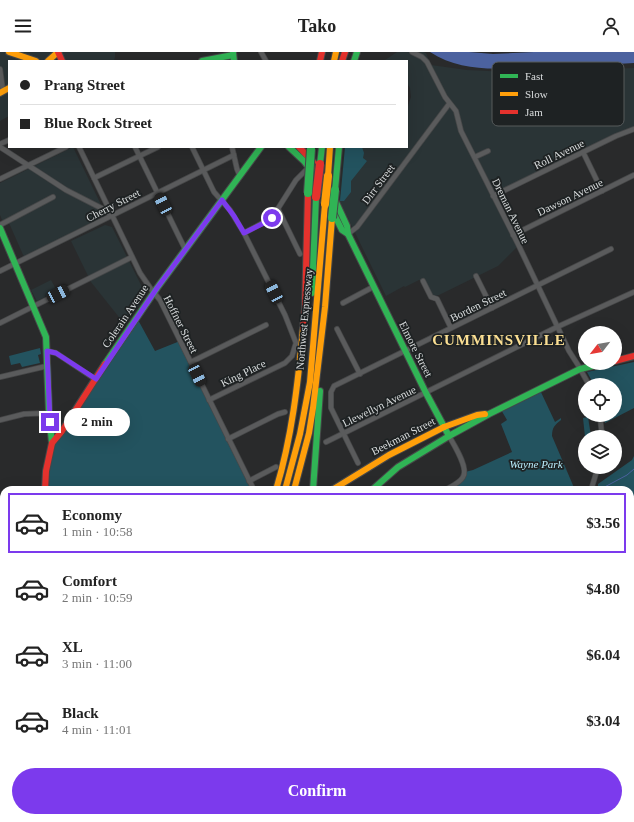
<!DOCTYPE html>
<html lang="en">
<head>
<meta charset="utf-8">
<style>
	body { margin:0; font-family:Georgia,serif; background:#f6f6f6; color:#222; height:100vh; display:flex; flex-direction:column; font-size:15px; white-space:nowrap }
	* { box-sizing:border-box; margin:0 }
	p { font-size:13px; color:#767676 }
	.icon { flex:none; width:22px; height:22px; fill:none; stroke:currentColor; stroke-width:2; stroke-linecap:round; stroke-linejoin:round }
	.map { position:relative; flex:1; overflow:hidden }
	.drawer { position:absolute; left:0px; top:434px; width:634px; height:336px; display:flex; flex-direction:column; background:#fff; border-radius:12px 12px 0 0; box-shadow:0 4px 16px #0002 }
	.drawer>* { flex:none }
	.top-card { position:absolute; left:8px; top:8px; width:400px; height:88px; border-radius:0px; box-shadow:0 4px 16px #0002; display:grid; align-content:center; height:88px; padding:0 12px; background:#fff }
	.needle { width:26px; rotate:239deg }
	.buttons { position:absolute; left:578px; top:274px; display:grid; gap:8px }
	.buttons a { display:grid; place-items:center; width:44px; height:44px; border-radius:50%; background:#fff; box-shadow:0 4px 16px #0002; font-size:20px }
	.end { position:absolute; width:18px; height:18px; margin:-9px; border:5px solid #7c3aed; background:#fff; box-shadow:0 0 0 2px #fff }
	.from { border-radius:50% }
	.bubble { position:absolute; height:28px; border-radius:14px; background:#fff; box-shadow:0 4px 16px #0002; font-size:13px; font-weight:600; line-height:28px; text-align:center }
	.car { position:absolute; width:12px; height:24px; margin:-12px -6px; border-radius:5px; box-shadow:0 0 3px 1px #0007; background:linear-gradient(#222 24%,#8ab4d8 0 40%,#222 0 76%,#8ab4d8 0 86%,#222 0) }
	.top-card b { display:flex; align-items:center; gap:14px; height:38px; font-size:15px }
	.top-card b+b { border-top:1px solid #e0e0e0 }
	.top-card i { width:10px; height:10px; background:#222 }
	ul { padding:7px 0 0; list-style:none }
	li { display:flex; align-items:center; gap:12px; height:60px; margin:0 8px 6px; padding:0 4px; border:2px solid transparent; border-radius:0px }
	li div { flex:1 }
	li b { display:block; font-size:15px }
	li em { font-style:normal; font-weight:600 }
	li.current { border-color:#7c3aed }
	li>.icon { width:36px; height:36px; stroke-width:1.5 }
	.primary-button { display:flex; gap:8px; margin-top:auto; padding:8px 12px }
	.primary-button a { flex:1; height:46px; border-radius:24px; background:#7c3aed; color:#fff; font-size:16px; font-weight:600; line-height:46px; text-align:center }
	header { display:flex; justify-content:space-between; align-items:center; height:52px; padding:0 12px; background:#fff; font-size:18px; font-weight:600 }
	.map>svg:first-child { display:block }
	.built { fill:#2a3436 }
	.green { fill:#23535f }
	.water { fill:#4c629f }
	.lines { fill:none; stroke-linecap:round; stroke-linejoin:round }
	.stream { stroke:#4c629f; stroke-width:1 }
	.street-casing { stroke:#464748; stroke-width:6 }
	.fast-casing { stroke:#464748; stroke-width:8 }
	.slow-casing { stroke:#464748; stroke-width:8 }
	.jam-casing { stroke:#464748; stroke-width:8 }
	.street { stroke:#5a5b5c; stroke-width:4.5 }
	.fast { stroke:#30b455; stroke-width:6 }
	.slow { stroke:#ff9f0a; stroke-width:6 }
	.jam { stroke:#e5322d; stroke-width:6 }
	.fast-bridge-casing { stroke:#464748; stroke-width:10; stroke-linecap:butt }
	.slow-bridge-casing { stroke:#464748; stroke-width:10; stroke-linecap:butt }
	.jam-bridge-casing { stroke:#464748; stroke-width:10; stroke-linecap:butt }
	.fast-bridge { stroke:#30b455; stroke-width:8 }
	.slow-bridge { stroke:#ff9f0a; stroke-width:8 }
	.jam-bridge { stroke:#e5322d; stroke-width:8 }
	.route { stroke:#7c3aed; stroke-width:5 }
	.labels { text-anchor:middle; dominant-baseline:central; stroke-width:3.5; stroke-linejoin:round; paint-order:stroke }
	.street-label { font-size:11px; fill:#d9dcdd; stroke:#1e2223 }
	.park-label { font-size:11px; font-style:italic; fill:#b9edfc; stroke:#1e2223 }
	.district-label { font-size:15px; font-weight:bold; letter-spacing:1px; fill:#fbdf93; stroke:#1e2223 }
	.key { fill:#1e2223; stroke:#565a5b; stroke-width:1 }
	.key-label { font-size:11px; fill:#d9dcdd }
</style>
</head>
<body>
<header><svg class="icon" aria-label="menu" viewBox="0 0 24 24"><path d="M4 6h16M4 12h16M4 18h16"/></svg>Tako<svg class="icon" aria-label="person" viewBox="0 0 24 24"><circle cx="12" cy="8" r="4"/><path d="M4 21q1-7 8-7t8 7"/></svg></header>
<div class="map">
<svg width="634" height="770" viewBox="0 0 634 770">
	<rect width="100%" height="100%" fill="#292a2b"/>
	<g class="built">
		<path d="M0 0H115V5L114 9H9V64L0 69Z"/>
		<path d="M397 0H423L426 1 431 13 467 18 511 20 634 16V77L494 144 518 194 498 214 439 243 431 245 423 229 419 228 405 235 404 234 386 244 339 148 356 95H407V57L411 45 410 36 407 31V9L385 8Z"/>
		<path d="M73 95 106 163 24 205 9 171 2 168 0 163V131Z"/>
		<path d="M105 173 112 175 146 243 126 274 91 230 71 189Z"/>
		<path d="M51 228 57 239 37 249 31 238Z"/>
	</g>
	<g class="green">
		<path d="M345 95H362L364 101 363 106 367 109 351 129V140L344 149H340Z"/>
		<path d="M137 266 155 299 180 289 254 438H45L52 391Z"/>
		<path d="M40 296 41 302 38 303 40 311 22 315 20 311 11 313 9 304Z"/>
		<path d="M634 310V356L605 371 603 363H615V333H594L587 320Z"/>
		<path d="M539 336 555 370 561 366V368C555 373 552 375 552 384L575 438H445L452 434 465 420 473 418 512 400 501 372 507 368 500 356Z"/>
		<path d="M588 365 591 384 585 385 583 366Z"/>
		<path d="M634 404V506L630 502V438H598V432L632 408Z"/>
		<path d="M634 544V688L630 689V549Z"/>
		<path d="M166 766H205L206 770H166Z"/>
		<path d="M262 766H421L413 770H263Z"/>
	</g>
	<path class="water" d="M430 0H469L493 2 534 0H634V11C605 13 575 13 546 14 507 16 465 23 430 0Z"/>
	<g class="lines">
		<g class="stream">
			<path d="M599 438 627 423 634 417"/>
			<path d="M136 766 137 770"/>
		</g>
		<defs>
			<g id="street">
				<path d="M261 0 266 9"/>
				<path d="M412 0 422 5 427 10 445 45 456 59 461 79 518 192 569 299 578 313 589 333"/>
				<path d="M0 17 3 39"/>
				<path d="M0 92 9 88"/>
				<path d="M0 95 66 138 105 158 111 163"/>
				<path d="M79 95 140 221 151 237 160 248 254 438"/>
				<path d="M135 95 185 197"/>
				<path d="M192 95 214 140 230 158 244 181 285 263 296 291 292 304 285 311 209 348"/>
				<path d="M232 95 237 117 240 124"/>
				<path d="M583 100 602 139"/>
				<path d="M475 105 488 99"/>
				<path d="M94 126 158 95"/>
				<path d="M0 127 66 95"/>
				<path d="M493 144 616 84 634 77"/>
				<path d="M278 157 300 202"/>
				<path d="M0 173 53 145"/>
				<path d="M244 181 272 166 296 128 310 114"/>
				<path d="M348 182 357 175 449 52"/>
				<path d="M513 183 634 123"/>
				<path d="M0 219 234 103"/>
				<path d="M476 224 492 256"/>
				<path d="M423 229 431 245 437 247 451 276"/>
				<path d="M343 251 373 235"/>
				<path d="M0 271 132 205"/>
				<path d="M337 277 360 322"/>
				<path d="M47 299 56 301 95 327"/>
				<path d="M191 310 266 273"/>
				<path d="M0 325 47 314"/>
				<path d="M600 363 602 385"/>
				<path d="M0 368 24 362 49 361"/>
				<path d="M228 387 278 362 285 360"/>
				<path d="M326 390 557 275 634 240"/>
				<path d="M358 411 331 356V340L334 334 611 197"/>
				<path d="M249 429 276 415"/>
				<path d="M445 438C450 435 460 431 463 425 469 416 454 393 449 384"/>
				<path d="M591 438 598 415"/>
				<path d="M0 476 4 475"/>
				<path d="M630 502 634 506"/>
				<path d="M0 544 4 561"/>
				<path d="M630 549 631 548"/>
				<path d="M0 573 4 572"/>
				<path d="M0 617 4 616"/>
				<path d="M0 660 4 659"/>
				<path d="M630 751 634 749"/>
				<path d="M607 766 608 770"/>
				<path d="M534 770 573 766"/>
			</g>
			<g id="fast">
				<path d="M233 0 234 9"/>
				<path d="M202 9 233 3"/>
				<path d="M354 9 357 0"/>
				<path d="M289 95 304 109 313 121 342 178 348 182"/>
				<path d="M320 112 322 95"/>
				<path d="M335 138 339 95"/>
				<path d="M334 146 347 174 348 182 426 341 449 384 398 415 372 438"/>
				<path d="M0 176 46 285 49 361 52 391"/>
				<path d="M312 241 316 145"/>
				<path d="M105 312 157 236 261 95"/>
				<path d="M449 384 489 362 580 317 606 311"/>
				<path d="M313 438 320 339"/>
				<path d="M238 766 239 770"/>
				<path d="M251 766 252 770"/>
			</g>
			<g id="slow">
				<path d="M9 0 36 9"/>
				<path d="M48 9 58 0"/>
				<path d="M334 9 336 0"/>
				<path d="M0 41 9 36"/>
				<path d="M328 124 330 95"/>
				<path d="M444 375 477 363 485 362"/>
				<path d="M276 438C292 385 298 331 303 276"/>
				<path d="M285 438 300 382 310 330 325 152"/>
				<path d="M294 438 309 381 313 356 325 255 332 166"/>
				<path d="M332 438 389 403 444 375"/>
				<path d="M0 520 4 519"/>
				<path d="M220 766 222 770"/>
			</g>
			<g id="jam">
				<path d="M58 0 62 9"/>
				<path d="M320 9 322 0"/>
				<path d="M342 9 345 0"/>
				<path d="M299 95 314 111 328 135"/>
				<path d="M303 276 305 257 308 141"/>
				<path d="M615 309 634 304"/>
				<path d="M45 438 46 419 52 391 62 379 105 312"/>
				<path d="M0 713 4 715"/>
				<path d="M75 766 77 770"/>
				<path d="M14 770 19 766"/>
			</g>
		</defs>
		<use href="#street" class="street-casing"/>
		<use href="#fast" class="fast-casing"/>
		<use href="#slow" class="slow-casing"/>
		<use href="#jam" class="jam-casing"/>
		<use href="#street" class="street"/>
		<use href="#fast" class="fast"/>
		<use href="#slow" class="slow"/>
		<use href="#jam" class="jam"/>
		<defs>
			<g id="fast-bridge">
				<path d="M308 141 311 97"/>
				<path d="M332 166 335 138"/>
			</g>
			<path id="slow-bridge" d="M325 152 328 124"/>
			<path id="jam-bridge" d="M316 145 320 112"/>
		</defs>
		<use href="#fast-bridge" class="fast-bridge-casing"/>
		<use href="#slow-bridge" class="slow-bridge-casing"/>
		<use href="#jam-bridge" class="jam-bridge-casing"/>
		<use href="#fast-bridge" class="fast-bridge"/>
		<use href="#slow-bridge" class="slow-bridge"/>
		<use href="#jam-bridge" class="jam-bridge"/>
	</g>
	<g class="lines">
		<path class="route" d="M50 370 47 299 56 301 96 327 157 236 222 148 234 164 244 181 266 170 272 166"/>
	</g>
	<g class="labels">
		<g class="street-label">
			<text transform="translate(559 102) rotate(-26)">Roll Avenue</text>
			<text transform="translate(378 132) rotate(-53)">Dirr Street</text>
			<text transform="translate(570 145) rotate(-26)">Dawson Avenue</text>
			<text transform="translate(113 153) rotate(-27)">Cherry Street</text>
			<text transform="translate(511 159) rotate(64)">Dreman Avenue</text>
			<text transform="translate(478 253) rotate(-26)">Borden Street</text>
			<text transform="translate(125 264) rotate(-56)">Colerain Avenue</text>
			<text transform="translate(304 267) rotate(-85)">Northwest Expressway</text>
			<text transform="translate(181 272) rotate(63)">Hoffner Street</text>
			<text transform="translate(416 297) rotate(63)">Elmore Street</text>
			<text transform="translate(243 321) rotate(-26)">King Place</text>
			<text transform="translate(379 354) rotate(-26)">Llewellyn Avenue</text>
			<text transform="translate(403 384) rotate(-27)">Beekman Street</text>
		</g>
		<g class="park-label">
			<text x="536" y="412">Wayne Park</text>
		</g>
		<g class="district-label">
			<text x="499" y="288">CUMMINSVILLE</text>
		</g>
	</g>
	<rect x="492" y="10" width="132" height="64" rx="6" class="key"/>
	<rect x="500" y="22" width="18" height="4" fill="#30b455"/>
	<rect x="500" y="40" width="18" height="4" fill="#ff9f0a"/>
	<rect x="500" y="58" width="18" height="4" fill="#e5322d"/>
	<g class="key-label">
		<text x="525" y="28">Fast</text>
		<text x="525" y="46">Slow</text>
		<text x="525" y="64">Jam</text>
	</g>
</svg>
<div class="buttons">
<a><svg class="needle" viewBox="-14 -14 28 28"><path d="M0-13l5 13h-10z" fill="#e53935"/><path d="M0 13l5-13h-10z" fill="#767676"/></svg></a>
<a><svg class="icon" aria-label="locate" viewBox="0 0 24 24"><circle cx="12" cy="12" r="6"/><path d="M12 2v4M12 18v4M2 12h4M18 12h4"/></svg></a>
<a><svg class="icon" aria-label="layers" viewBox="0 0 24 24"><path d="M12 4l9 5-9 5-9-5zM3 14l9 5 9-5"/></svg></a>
</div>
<i class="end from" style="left:272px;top:166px"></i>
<i class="end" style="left:50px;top:370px"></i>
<div class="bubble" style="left:64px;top:356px;width:66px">2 min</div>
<i class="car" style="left:163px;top:152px;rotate:333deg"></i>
<i class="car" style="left:274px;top:240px;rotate:334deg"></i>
<i class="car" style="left:58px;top:242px;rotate:63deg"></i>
<i class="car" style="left:197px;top:323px;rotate:154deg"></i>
<div class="top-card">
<b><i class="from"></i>Prang Street</b>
<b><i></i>Blue Rock Street</b>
</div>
<section class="drawer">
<ul>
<li class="current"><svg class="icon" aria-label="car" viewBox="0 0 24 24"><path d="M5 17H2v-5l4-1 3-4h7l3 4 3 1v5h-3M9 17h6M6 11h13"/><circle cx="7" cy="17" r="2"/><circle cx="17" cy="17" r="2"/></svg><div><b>Economy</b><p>1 min · 10:58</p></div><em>$3.56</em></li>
<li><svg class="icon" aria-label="car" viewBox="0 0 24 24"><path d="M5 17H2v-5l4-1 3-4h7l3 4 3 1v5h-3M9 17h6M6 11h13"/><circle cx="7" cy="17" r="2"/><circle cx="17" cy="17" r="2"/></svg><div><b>Comfort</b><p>2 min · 10:59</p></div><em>$4.80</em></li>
<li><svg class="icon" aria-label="car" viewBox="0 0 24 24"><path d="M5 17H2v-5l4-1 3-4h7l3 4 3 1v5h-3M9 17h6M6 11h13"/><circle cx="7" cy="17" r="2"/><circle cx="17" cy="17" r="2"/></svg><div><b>XL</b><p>3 min · 11:00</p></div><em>$6.04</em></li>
<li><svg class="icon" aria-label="car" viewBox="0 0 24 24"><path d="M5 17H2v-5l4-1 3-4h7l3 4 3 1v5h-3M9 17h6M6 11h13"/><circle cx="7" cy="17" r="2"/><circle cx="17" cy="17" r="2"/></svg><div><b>Black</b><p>4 min · 11:01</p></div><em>$3.04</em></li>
</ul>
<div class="primary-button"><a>Confirm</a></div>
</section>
</div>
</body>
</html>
